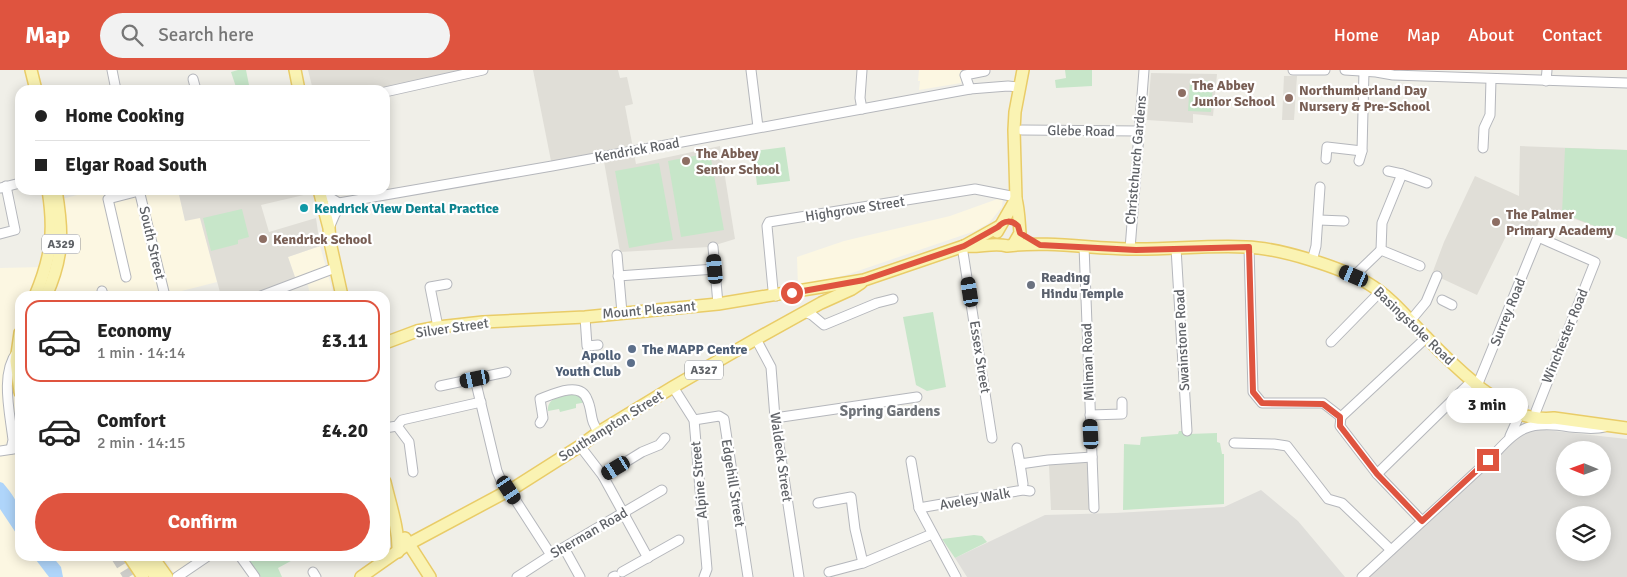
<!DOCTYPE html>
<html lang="en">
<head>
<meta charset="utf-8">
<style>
	body { margin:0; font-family:Signika,sans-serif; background:#f2f2f2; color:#222; height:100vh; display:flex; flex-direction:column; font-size:19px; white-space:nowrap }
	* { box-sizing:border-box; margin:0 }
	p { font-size:16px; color:#767676 }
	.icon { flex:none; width:28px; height:28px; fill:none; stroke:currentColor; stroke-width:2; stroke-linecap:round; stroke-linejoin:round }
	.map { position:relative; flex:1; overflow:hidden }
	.panel { position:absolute; left:15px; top:221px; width:375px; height:270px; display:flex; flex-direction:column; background:#fff; border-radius:15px; box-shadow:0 2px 12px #0003 }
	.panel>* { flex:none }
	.guide { position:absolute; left:15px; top:15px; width:375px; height:110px; border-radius:15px; box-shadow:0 2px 12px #0003; display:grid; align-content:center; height:110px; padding:0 20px; background:#fff }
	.needle { width:32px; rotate:271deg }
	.buttons { position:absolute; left:1556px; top:371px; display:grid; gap:10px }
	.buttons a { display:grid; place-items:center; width:55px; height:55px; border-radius:50%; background:#fff; box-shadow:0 2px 12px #0003; font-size:25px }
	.end { position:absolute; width:22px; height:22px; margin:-11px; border:6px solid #df543f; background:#fff; box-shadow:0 0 0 2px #fff }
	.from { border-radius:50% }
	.bubble { position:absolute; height:35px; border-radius:18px; background:#fff; box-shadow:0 2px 12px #0003; font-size:16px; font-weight:700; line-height:35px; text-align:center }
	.car { position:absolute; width:15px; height:30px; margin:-15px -8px; border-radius:6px; box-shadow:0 0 4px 1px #0007; background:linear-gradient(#222 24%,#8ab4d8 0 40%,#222 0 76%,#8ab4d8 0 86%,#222 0) }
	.guide b { display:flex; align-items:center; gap:18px; height:48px; font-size:19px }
	.guide b+b { border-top:1px solid #e0e0e0 }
	.guide i { width:12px; height:12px; background:#222 }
	ul { padding:9px 0 0; list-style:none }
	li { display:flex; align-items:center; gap:15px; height:82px; margin:0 10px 8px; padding:0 10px; border:2px solid transparent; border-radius:15px }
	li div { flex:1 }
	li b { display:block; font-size:19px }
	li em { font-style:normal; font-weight:700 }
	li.current { border-color:#df543f }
	li>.icon { width:45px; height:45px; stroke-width:1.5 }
	.cta { display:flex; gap:10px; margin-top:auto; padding:10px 20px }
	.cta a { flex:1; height:58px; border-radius:30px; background:#df543f; color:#fff; font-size:20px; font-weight:700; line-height:58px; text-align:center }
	header { display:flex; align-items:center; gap:30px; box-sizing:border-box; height:70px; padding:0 25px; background:#df543f; color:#fff }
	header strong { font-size:24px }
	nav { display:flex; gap:28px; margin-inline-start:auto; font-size:18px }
	.search { width:350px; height:45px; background:#f2f2f2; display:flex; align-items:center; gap:12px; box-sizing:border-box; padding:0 18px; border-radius:28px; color:#767676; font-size:19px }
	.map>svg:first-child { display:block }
	.commercial { fill:#fcf7e2 }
	.industrial { fill:#dfdeda; fill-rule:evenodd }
	.education { fill:#e0ded7 }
	.green { fill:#c7e6c9 }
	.water { fill:#afd5fa }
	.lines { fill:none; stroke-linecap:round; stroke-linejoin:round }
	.major-tunnel { stroke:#ccccc8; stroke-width:11; stroke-dasharray:11 5.5; stroke-linecap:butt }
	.minor-casing { stroke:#b5b7bc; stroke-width:11 }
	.major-casing { stroke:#e9cc68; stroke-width:14 }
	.minor { stroke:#fff; stroke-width:9 }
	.major { stroke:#faf3b3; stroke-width:11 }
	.route { stroke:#df543f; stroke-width:6 }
	.education-dot { fill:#8d6e63; stroke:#fff; stroke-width:2 }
	.culture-dot { fill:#0f9aa8; stroke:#fff; stroke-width:2 }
	.worship-dot { fill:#6b7280; stroke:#fff; stroke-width:2 }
	.service-dot { fill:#5c6f8a; stroke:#fff; stroke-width:2 }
	.labels { text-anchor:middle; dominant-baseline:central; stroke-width:4.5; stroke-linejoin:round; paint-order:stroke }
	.shield { fill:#fff; stroke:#8f9195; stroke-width:1 }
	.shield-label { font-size:12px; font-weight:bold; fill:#5f6267 }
	.education-label { font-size:14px; font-weight:bold; fill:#785e54; stroke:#fff; text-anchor:start }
	.street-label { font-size:14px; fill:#5f6267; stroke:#fff }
	.culture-label { font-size:14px; font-weight:bold; fill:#0d838f; stroke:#fff; text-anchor:start }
	.worship-label { font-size:14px; font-weight:bold; fill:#5b616d; stroke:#fff; text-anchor:start }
	.service-label { font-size:14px; font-weight:bold; fill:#4e5e75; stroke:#fff; text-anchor:start }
	.neighbourhood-label { font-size:15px; font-weight:bold; fill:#707479; stroke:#fff }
</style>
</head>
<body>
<header>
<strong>Map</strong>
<div class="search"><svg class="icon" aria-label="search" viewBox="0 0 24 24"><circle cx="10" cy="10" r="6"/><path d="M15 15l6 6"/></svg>Search here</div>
<nav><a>Home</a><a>Map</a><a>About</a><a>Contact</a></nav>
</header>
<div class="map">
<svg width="1627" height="507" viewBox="0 0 1627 507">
	<rect width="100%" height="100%" fill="#f0efe8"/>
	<g class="commercial">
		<path d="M919 0H961V13L919 20 920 11H918Z"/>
		<path d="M96 120H178L185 150 200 147 217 212 162 226H49L62 129Z"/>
		<path d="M1003 127 1002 137 989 153 975 161 849 204 798 217 797 187 844 171 950 146Z"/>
		<path d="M320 176 329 208 334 226H310L308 215 296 210 288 187Z"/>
		<path d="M44 197 32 226H20V254L17 262 14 300 20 331V352L7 351 10 373 15 384 20 387V486H120L133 507H0V198Z"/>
		<path d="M162 486H205L175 504Z"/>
	</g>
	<g class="industrial">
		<path d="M1536 359 1627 369V507H1368L1506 377 1519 366ZM1565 380H1602V418H1565ZM1565 445H1602V482H1565Z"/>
		<path d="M1261 420 1298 451 1345 507H967L955 488 1045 445 1115 443 1224 437Z"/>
	</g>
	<g class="education">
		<path d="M308 0H481L385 20H313Z"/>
		<path d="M533 0H618L620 8 627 7 633 34 625 36 636 94 720 76 735 169 709 177 620 182 603 86 552 96Z"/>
		<path d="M1151 3 1217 4 1213 46 1193 44V53L1147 50Z"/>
		<path d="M1284 6H1297L1294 50H1282Z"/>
		<path d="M1520 76 1627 80V169L1544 137 1533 167 1509 160 1477 225 1432 204 1444 172 1475 106 1519 126Z"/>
		<path d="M178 120H308V124L261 135 269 162 316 148 320 176 288 187 296 210 249 226H221L200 148 185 151Z"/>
		<path d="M1086 392 1087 393 1090 440H1051L1049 395Z"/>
	</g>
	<g class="green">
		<path d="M238 0H246L250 20H237L231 2Z"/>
		<path d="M1065 0H1092V16L1056 18 1055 10 1066 8Z"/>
		<path d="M1190 10 1213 11 1211 42 1188 41Z"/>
		<path d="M785 77 790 111 757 115 753 81Z"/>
		<path d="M1565 78 1627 80V169L1562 143Z"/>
		<path d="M710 83 724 160 681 167 668 91Z"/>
		<path d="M659 93 673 170 629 178 615 101Z"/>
		<path d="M242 139 249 167 238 170V174L211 181 203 148Z"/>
		<path d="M933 242 946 317 927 321 916 315 903 247Z"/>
		<path d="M575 324 581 325 587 332 576 334V338L560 342 559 339 548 341C547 326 564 326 575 324Z"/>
		<path d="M1179 361H1189V364L1217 363V372L1220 373 1222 384H1224V434L1123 440 1124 374 1140 375 1141 367 1178 364Z"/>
		<path d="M974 465 982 466 987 472 955 488 942 469Z"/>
		<path d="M246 486H300L278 498 282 507H261Z"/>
	</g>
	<g class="water">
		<path d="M0 412 3 413C22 435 20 441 20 469L0 439Z"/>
		<path d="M33 486H52L61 497 63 507H49Z"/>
	</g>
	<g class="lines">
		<path class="major-tunnel" d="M116 486 129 507"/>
		<defs>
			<g id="minor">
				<path d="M112 0 116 20"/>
				<path d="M751 0 758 57"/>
				<path d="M1293 0H1325"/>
				<path d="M1345 0 1376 2 1393 5 1627 13"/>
				<path d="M193 9 196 20"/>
				<path d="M1546 11 1547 0"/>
				<path d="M970 19 965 5 985 1"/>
				<path d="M385 22 483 0"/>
				<path d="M862 39 860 28 862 0"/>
				<path d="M1022 60 1139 61"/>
				<path d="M1483 78 1484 58 1490 45 1491 9"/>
				<path d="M1326 89 1327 77 1362 81"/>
				<path d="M1359 91 1362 81 1364 1"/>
				<path d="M1402 104 1427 113"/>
				<path d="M1 118 20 113"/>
				<path d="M139 120 165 226"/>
				<path d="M319 121 339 133"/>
				<path d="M324 140 328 136 339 133 552 96 970 19 1008 16 1019 17"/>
				<path d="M1319 150 1344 151"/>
				<path d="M329 158 335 144 344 133"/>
				<path d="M0 164 15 160 6 116"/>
				<path d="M962 176 992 368"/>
				<path d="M1084 176 1094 438"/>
				<path d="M713 177 718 234"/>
				<path d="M1249 177 1253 322 1262 333H1323L1341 347"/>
				<path d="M1176 178 1187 361"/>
				<path d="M1130 179 1144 0"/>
				<path d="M1381 180 1382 153 1402 104 1388 101"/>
				<path d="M617 185 622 243"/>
				<path d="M1312 191 1316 176 1320 117"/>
				<path d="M618 206 715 199"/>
				<path d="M1354 206 1381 180 1420 196"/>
				<path d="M126 207 108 129 139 121"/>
				<path d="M102 221 103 226"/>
				<path d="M261 226 335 198"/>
				<path d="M776 226 773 220 767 156 769 152 975 119 1016 127"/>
				<path d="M1442 230 1452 235"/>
				<path d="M805 242 812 245 824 255 877 233 893 229"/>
				<path d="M585 247 587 276 598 275"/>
				<path d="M1411 250 1426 232 1437 206"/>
				<path d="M438 257 430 217 447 214"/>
				<path d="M756 269 771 297 775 348 799 507"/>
				<path d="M1331 272 1380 222"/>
				<path d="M475 309 497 401 506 422"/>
				<path d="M440 316 506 302"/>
				<path d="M1477 316 1538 167 1595 192 1536 341"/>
				<path d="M673 317 694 350 707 499 704 507"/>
				<path d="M1090 345 1122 344V332"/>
				<path d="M1341 347 1340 356 1377 404 1422 451"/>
				<path d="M1341 347 1426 268"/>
				<path d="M775 348 917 327"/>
				<path d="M694 350 719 346 724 349 748 507"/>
				<path d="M540 353 543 348 540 329C553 324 580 311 587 329 593 341 589 351 599 362"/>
				<path d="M397 356 409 372 413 402"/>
				<path d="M385 358 397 356 402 350 481 332"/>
				<path d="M1510 366 1523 337"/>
				<path d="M1234 373 1274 374 1287 376 1328 429 1342 433 1391 480"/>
				<path d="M580 376 603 406 648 488"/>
				<path d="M1017 378 1020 394 1048 390 1092 387"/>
				<path d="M11 379 13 370C10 343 0 304 17 282"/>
				<path d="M0 381 20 378"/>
				<path d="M911 391 919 438 956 507"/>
				<path d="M1020 394 1023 414"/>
				<path d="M1377 404 1472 311"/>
				<path d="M603 406 642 382 659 375 665 368"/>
				<path d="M509 420 551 485"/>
				<path d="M818 433 851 427 855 459 863 493"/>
				<path d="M919 438 1023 420 1030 421"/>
				<path d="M564 478 580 507"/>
				<path d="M240 486 255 507"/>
				<path d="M313 502 316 507"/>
				<path d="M622 502 679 470"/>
				<path d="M829 502 863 493 932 464"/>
				<path d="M177 507 208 486"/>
				<path d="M517 507 551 485 662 420"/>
				<path d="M613 507 615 506"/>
				<path d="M1362 507 1490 389C1518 358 1527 350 1570 357 1582 358 1593 360 1605 357"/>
			</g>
			<g id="major">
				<path d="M31 0 36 20"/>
				<path d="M295 0 299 20"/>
				<path d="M319 120 329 158 330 172 342 226"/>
				<path d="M997 162 1016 129"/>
				<path d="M1013 175 1020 163C1019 152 1019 140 1016 129L1014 60 1015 42 1023 0"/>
				<path d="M964 176C978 178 995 172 1007 176 1047 171 1088 178 1128 179 1168 180 1207 175 1246 177 1279 178 1341 197 1369 214 1392 228 1408 249 1427 268 1443 285 1459 300 1477 315 1483 321 1491 325 1498 330 1501 333 1503 336 1507 338 1519 346 1540 350 1554 348L1627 358"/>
				<path d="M35 226C51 188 55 162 48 120"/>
				<path d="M46 226C64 186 63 162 56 120"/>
				<path d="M20 263 16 291 20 322"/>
				<path d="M385 273 417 261 438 257 483 252 585 247 718 234 864 210 964 176 998 157"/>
				<path d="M385 412C390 434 399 459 398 482"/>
				<path d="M405 468 430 507"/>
				<path d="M129 486 143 507"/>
				<path d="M140 486 156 507"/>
				<path d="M152 486 167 507"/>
				<path d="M361 507 405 476 517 416 580 376 599 362 673 317 756 269 821 233 852 219 861 213"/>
			</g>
		</defs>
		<use href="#minor" class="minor-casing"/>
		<use href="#major" class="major-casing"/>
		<use href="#minor" class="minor"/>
		<use href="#major" class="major"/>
	</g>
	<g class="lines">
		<path class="route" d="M792 223 864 210 964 176 998 157C1004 150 1012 150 1018 156L1020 163 1040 175 1136 180 1249 177 1253 322 1262 333 1323 334 1340 347V356L1377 404 1422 451 1488 390"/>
	</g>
	<g class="education-dot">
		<circle cx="1182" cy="23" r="5"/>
		<circle cx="1289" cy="28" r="5"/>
		<circle cx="686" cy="91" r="5"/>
		<circle cx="1496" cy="152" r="5"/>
		<circle cx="263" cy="169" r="5"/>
	</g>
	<circle class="culture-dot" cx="304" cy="138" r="5"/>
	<circle class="worship-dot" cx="1031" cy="215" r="5"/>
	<g class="service-dot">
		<circle cx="632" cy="279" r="5"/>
		<circle cx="631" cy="293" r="5"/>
	</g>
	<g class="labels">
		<g class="shield">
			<rect x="42" y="164.5" width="38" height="19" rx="4"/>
			<rect x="685" y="290.5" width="38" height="19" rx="4"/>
		</g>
		<g class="shield-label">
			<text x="61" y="174">A329</text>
			<text x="704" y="300">A327</text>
		</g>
		<g class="education-label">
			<text x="1192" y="15">The Abbey<tspan x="1192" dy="16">Junior School</tspan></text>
			<text x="1299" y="20">Northumberland Day<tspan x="1299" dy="16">Nursery &amp; Pre-School</tspan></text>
			<text x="696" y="83">The Abbey<tspan x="696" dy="16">Senior School</tspan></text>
			<text x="1506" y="144">The Palmer<tspan x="1506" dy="16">Primary Academy</tspan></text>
			<text x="273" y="169">Kendrick School</text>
		</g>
		<g class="street-label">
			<text transform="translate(1081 61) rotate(1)">Glebe Road</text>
			<text transform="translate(637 80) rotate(-10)">Kendrick Road</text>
			<text transform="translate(1136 90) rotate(-85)">Christchurch Gardens</text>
			<text transform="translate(855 139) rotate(-9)">Highgrove Street</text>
			<text transform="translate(152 173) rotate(77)">South Street</text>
			<text transform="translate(649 240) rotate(-5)">Mount Pleasant</text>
			<text transform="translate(1508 242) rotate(-68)">Surrey Road</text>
			<text transform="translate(1414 256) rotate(44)">Basingstoke Road</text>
			<text transform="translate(452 258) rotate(-8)">Silver Street</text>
			<text transform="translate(1565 266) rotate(-68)">Winchester Road</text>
			<text transform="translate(1182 270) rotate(-93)">Swainstone Road</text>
			<text transform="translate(980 287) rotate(81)">Essex Street</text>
			<text transform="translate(1088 292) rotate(-92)">Milman Road</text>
			<text transform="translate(611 356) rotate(-32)">Southampton Street</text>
			<text transform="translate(781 387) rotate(82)">Waldeck Street</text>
			<text transform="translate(699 410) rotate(-95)">Alpine Street</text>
			<text transform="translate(733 413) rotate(81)">Edgehill Street</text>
			<text transform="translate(975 429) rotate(-10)">Aveley Walk</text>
			<text transform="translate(589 463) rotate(-30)">Sherman Road</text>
		</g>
		<g class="culture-label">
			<text x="314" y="138">Kendrick View Dental Practice</text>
		</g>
		<g class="worship-label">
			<text x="1041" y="207">Reading<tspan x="1041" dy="16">Hindu Temple</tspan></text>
		</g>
		<g class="service-label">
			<text x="642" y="279">The MAPP Centre</text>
			<text x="621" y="285" text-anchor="end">Apollo<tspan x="621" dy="16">Youth Club</tspan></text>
		</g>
		<g class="neighbourhood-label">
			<text x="890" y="341">Spring Gardens</text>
		</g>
	</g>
</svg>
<div class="buttons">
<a><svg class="needle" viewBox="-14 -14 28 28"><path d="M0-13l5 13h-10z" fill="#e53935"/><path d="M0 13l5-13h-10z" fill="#767676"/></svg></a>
<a><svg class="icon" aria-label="layers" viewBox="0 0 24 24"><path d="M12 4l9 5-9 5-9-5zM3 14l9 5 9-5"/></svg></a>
</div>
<i class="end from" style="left:792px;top:223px"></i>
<i class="end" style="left:1488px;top:390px"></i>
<div class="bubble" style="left:1446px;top:318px;width:82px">3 min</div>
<i class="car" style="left:715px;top:199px;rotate:355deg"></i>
<i class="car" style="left:1354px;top:206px;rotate:293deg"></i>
<i class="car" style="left:970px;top:222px;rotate:351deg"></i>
<i class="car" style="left:475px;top:309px;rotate:258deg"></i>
<i class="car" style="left:1091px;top:364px;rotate:357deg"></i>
<i class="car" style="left:616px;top:398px;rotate:239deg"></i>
<i class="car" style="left:509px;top:420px;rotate:147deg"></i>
<div class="guide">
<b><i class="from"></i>Home Cooking</b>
<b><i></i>Elgar Road South</b>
</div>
<section class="panel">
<ul>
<li class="current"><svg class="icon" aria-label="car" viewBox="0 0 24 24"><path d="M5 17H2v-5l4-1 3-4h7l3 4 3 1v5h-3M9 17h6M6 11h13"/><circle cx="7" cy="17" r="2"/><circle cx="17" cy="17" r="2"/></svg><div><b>Economy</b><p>1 min · 14:14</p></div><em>£3.11</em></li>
<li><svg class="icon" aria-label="car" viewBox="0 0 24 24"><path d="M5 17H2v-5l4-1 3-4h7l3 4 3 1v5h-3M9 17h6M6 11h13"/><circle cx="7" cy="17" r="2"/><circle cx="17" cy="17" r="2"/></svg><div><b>Comfort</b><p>2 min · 14:15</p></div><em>£4.20</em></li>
</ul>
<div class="cta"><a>Confirm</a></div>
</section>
</div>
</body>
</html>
